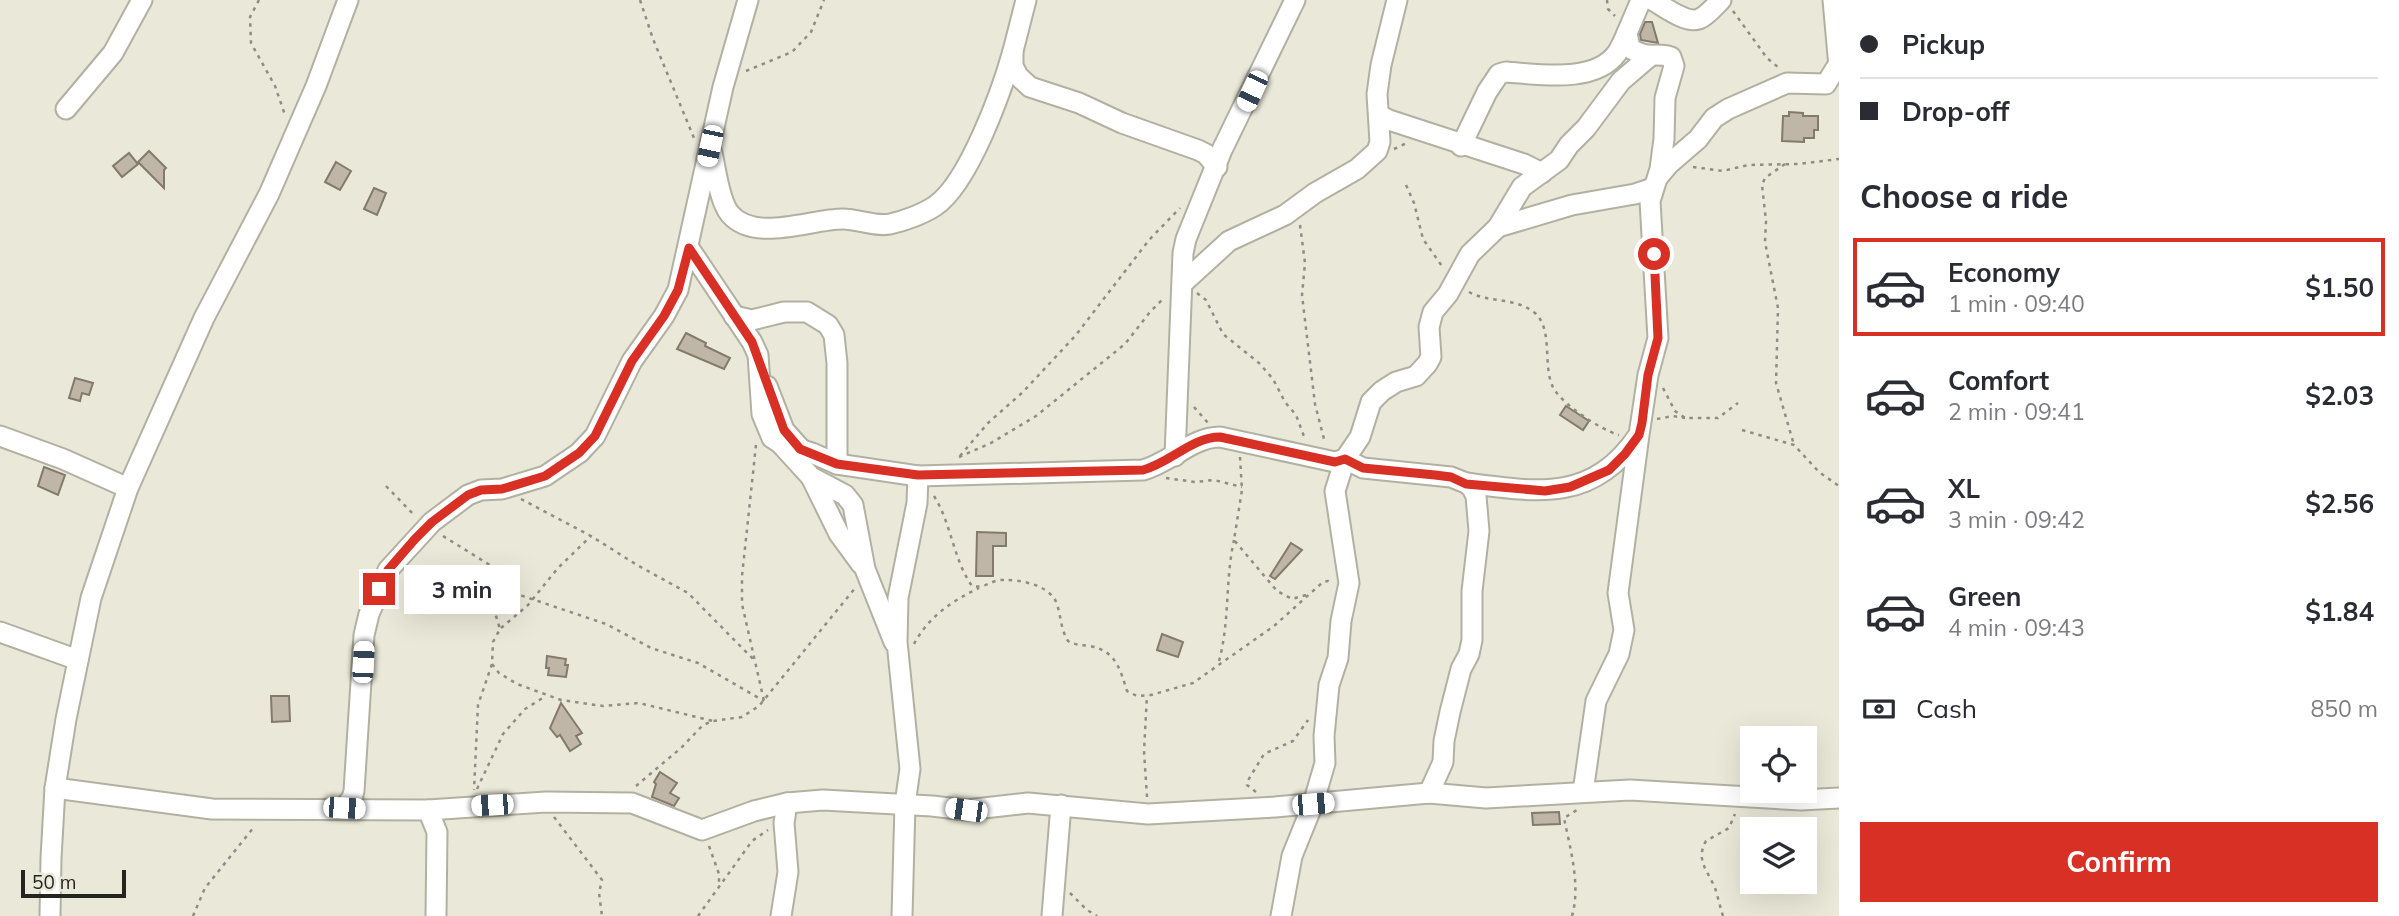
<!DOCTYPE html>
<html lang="en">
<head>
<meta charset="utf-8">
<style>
	body { margin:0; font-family:Mulish,sans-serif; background:#f7f7f7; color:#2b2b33; height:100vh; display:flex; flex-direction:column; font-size:26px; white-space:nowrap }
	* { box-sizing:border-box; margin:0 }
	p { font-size:23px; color:#7c7c81 }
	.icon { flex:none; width:38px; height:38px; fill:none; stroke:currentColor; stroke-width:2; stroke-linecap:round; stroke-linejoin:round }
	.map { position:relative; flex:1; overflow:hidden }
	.sheet { display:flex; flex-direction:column; background:#fff; width:560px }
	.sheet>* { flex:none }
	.hud { display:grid; align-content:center; height:154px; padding:0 21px; background:#fff }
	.buttons { position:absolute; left:1740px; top:726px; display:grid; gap:14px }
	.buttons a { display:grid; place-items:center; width:77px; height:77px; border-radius:0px; background:#fff; box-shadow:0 7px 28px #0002; font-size:35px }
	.scale { position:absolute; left:21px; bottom:18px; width:105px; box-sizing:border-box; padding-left:7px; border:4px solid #25251f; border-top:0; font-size:19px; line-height:24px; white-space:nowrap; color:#25251f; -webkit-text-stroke:5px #eae9d9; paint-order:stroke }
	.end { position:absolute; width:32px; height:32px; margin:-16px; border:9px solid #d93025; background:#fff; box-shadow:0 0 0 4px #fff }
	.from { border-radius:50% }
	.bubble { position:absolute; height:49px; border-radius:0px; background:#fff; box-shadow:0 7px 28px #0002; font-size:23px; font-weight:700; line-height:49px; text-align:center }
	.car { position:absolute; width:21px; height:42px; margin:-21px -10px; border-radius:9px; box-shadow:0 0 5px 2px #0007; background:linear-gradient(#fff 24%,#345 0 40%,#fff 0 76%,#345 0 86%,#fff 0) }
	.hud b { display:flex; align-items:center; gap:24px; height:66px; font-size:26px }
	.hud b+b { border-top:2px solid #e1e1e2 }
	.hud i { width:18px; height:18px; background:#2b2b33 }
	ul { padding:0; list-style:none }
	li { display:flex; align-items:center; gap:21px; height:98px; margin:0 14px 10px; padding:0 7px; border:4px solid transparent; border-radius:0px }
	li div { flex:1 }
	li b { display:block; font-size:26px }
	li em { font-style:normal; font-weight:700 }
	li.selected { border-color:#d93025 }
	li>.icon { width:63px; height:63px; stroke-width:1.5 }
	h2 { padding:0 21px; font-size:32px; line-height:84px }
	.pay { display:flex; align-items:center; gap:18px; height:77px; padding:0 21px; font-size:26px }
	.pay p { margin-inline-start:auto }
	.action { display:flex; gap:14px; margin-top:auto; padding:14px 21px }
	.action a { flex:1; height:80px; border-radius:0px; background:#d93025; color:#fff; font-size:28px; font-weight:700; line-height:80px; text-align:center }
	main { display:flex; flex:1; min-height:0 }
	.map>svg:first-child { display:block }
	.building { fill:#bfb6a8; stroke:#827a6d; stroke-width:2 }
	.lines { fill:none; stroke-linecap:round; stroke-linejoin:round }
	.minor-casing { stroke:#b2b1a1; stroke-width:23 }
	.path { stroke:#8d8d81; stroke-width:2.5; stroke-dasharray:3.5 5; stroke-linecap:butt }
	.minor { stroke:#fff; stroke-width:19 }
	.route { stroke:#d93025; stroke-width:9 }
</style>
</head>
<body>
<main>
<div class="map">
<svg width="1839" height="916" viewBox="0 0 1839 916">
	<rect width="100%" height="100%" fill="#eae9d9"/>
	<g class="building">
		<path d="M1645 22H1652L1658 43 1641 40 1640 34Z"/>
		<path d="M1789 112 1803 113V116H1818V130H1814V138H1804V142L1782 141 1783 116H1789Z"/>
		<path d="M149 151 166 168 164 170V188L138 162Z"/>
		<path d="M129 153 138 164 122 177 113 166Z"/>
		<path d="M336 162 351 171 340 190 325 182Z"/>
		<path d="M374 188 386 193 377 215 364 209Z"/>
		<path d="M686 333 706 343 705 346 730 358 724 369 677 349Z"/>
		<path d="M75 378 93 383 89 395 82 393 80 401 69 398Z"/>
		<path d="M1566 406 1589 421 1583 430 1560 415Z"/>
		<path d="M44 467 65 475 58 495 38 486Z"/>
		<path d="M977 532 1006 533V546H993V576H976Z"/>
		<path d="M1291 543 1302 550 1275 579 1270 576Z"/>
		<path d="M1162 634 1183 642 1178 657 1157 650Z"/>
		<path d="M547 656 566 659 565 665H568L566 677 548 675 549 668H546Z"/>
		<path d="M271 696H289L290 721 272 722Z"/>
		<path d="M561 703 582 733 576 736 581 744 570 751 560 735 557 737 550 728Z"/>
		<path d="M660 772 677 783 670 793 679 798 674 806 652 797 656 784 654 782Z"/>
		<path d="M1559 812 1560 824 1533 825 1532 813Z"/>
	</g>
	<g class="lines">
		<defs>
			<g id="minor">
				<path d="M1026 0 1013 51V66L1018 76 1030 87 1079 103 1122 123 1198 150 1206 154 1217 167"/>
				<path d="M1652 0C1663 6 1686 24 1699 19 1707 16 1715 6 1721 0"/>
				<path d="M1833 0 1839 67"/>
				<path d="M66 109 113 53 142 0"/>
				<path d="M1379 115 1389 120 1524 164 1542 173"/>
				<path d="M1461 146 1487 92 1499 74 1506 72C1538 74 1595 84 1617 53 1621 47 1624 40 1627 33"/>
				<path d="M712 153C716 169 719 201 730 214 755 243 810 219 843 219 858 219 875 227 890 224 904 221 923 214 935 206 969 183 1002 90 1013 51"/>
				<path d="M1658 177 1669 164 1698 139 1714 118 1728 109 1787 83 1826 84 1839 63"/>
				<path d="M1498 227 1572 205 1635 194 1653 188"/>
				<path d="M689 248 752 342 758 355 762 414 772 438 780 443 812 453 837 464 918 476 1143 470C1170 463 1192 437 1220 437L1335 462 1345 459 1363 468 1451 477 1466 483 1472 488 1476 496 1479 531 1472 591V640L1469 654 1461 669 1450 712 1444 741 1443 762 1429 793"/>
				<path d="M1183 283 1229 241 1285 215 1315 193 1357 169 1377 151 1380 142 1377 94 1381 65 1397 0"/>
				<path d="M734 316 752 320 784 312H807L828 325 834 335 837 363V464"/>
				<path d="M767 386 784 430 800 448"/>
				<path d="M0 436 63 459 128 488"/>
				<path d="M780 443 811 477 845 495 853 505 865 569 894 642"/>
				<path d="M1175 456 1183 253 1186 239 1222 150 1295 0"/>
				<path d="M811 477 839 534 861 564"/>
				<path d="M1466 483C1537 492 1592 503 1638 436"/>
				<path d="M0 632 78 660"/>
				<path d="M55 788 212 809 428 810 546 802 632 803 702 830 754 811 787 803 823 800 932 806 966 810 1028 803 1148 814 1275 807 1429 793 1486 798 1630 790 1801 800 1839 798"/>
				<path d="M1583 792 1596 701 1619 654 1624 630 1618 593 1639 435 1648 375 1658 338 1650 201 1660 169 1664 139 1665 98 1674 66 1671 57C1655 52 1647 60 1630 48L1627 33 1641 0"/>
				<path d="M344 808 352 798 354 791 364 635 369 614 388 570 432 522 468 495 481 490 502 489 545 476 579 453 595 436 632 361 664 316 678 290 723 87 748 0"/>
				<path d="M428 810 437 832 436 916"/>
				<path d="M50 916 51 858 55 788 66 719 91 598 128 488 204 318 269 194 316 86 348 0"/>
				<path d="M781 916 788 872 784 823 787 803"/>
				<path d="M902 916 905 804 910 769 897 642 898 598 917 503 918 476"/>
				<path d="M1052 916 1061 805"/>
				<path d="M1281 916 1292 856 1313 804 1325 763 1324 736 1329 685 1338 658 1341 621 1349 583 1335 491 1345 459 1360 437 1371 402 1382 391 1396 382 1416 376 1427 364 1431 357 1429 327 1433 312 1448 294 1470 254 1498 227 1522 187 1559 160 1569 145 1586 128 1621 81 1649 57"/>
			</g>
		</defs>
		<use href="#minor" class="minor-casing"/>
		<g class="path">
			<path d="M259 0 250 17 251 43 275 86 285 115"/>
			<path d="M640 0 653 39 694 138"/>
			<path d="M1607 0 1608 9 1615 16"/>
			<path d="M1733 11 1767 58 1779 68"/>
			<path d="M746 71 792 52 811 32 824 0"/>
			<path d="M1394 149 1407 143"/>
			<path d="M1785 164 1765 178 1762 185 1766 221 1765 242 1778 308 1776 383 1794 445"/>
			<path d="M1693 167 1723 171 1748 165 1798 164 1839 159"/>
			<path d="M1406 185 1414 203 1423 239 1444 269"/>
			<path d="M1300 225 1305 263 1302 295 1315 404 1325 443"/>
			<path d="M1469 292C1488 303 1516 297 1535 313 1553 329 1543 364 1552 385 1558 402 1601 430 1619 435"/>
			<path d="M1197 293 1206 300 1223 334 1259 363 1273 379 1285 402 1296 415 1305 439"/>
			<path d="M1663 388 1675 411 1685 418H1718L1738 403"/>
			<path d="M1194 407 1208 423"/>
			<path d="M1657 419 1673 416 1685 418"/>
			<path d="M1742 430 1794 445 1819 472 1839 486"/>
			<path d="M756 445 742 576V604L764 701"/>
			<path d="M960 456 988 423 1023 392 1076 335 1149 240 1180 208"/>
			<path d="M959 457 991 443 1036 416 1125 344 1150 312 1164 298"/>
			<path d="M1240 457 1242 490 1234 540 1277 591 1292 599 1306 595"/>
			<path d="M1166 478 1195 482 1214 480 1242 487"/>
			<path d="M386 486 415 516"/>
			<path d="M934 496C952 525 953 559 972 586 986 589 992 579 1004 580 1022 580 1050 585 1057 604 1061 617 1061 630 1068 641 1075 645 1082 645 1090 646 1116 651 1120 669 1127 691L1137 696 1151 695 1193 683 1274 626 1323 582 1328 581 1333 584"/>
			<path d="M521 499 591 536 637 565 688 593 755 661"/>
			<path d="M443 536 493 567 499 578 492 603 500 629 493 642 492 664 478 705 474 790"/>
			<path d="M499 584 508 591 606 624 651 648 698 663 764 701"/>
			<path d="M501 628 528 605 558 568 591 536"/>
			<path d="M914 644C929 616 952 601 979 588"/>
			<path d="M1219 661C1230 621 1225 580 1234 540"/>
			<path d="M492 664 499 673 517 684 561 700 603 706 639 703 713 721"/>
			<path d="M636 786 681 748 703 725 713 721 742 717 759 706 856 587"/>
			<path d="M477 789 503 734 525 709 546 696"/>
			<path d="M1256 792 1247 785V782L1264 754 1293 741 1308 720"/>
			<path d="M1147 797 1144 751 1147 695"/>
			<path d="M554 817 602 880 599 893 602 916"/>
			<path d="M709 846 719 874V883"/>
			<path d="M1070 893 1087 910 1097 916"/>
			<path d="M193 916 205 888 254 827"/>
			<path d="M698 916 752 841 768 830"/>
			<path d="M1572 916C1581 885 1570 848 1564 818L1577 810"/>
			<path d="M1723 916C1720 907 1718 897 1715 888 1708 871 1695 860 1706 841L1729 828 1735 814"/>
		</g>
		<use href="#minor" class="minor"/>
	</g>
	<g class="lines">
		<path class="route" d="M379 589 388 570 415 539 432 522 468 495 481 490 502 489 545 476 579 453 595 436 632 361 664 316 678 290 689 248 752 342 784 430 800 449 837 464 918 475 1143 470C1170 463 1192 437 1220 437L1335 462 1345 459 1363 468 1435 475 1451 477 1466 484 1545 491 1570 487 1609 470 1625 454 1639 435 1642 423 1648 375 1658 338 1654 254"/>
	</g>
</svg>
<div class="buttons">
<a><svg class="icon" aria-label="locate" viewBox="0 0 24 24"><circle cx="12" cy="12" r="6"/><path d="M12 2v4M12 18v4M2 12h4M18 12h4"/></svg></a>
<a><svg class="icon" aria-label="layers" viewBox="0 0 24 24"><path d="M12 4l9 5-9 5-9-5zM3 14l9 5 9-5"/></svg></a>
</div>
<div class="scale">50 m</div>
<i class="end from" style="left:1654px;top:254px"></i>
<i class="end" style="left:379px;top:589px"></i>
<div class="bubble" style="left:404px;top:565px;width:116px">3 min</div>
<i class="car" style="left:1252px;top:91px;rotate:205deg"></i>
<i class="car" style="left:710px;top:146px;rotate:192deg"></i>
<i class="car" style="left:363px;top:662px;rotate:3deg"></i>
<i class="car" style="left:1313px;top:804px;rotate:85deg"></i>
<i class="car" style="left:492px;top:805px;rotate:267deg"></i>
<i class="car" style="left:344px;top:808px;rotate:93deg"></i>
<i class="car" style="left:966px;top:810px;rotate:278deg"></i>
</div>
<section class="sheet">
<div class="hud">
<b><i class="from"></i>Pickup</b>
<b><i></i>Drop-off</b>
</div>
<h2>Choose a ride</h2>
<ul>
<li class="selected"><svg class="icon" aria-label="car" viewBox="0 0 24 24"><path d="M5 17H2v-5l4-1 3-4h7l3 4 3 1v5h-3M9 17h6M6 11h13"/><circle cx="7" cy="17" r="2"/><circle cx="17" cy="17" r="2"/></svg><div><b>Economy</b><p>1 min · 09:40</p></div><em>$1.50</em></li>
<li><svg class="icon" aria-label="car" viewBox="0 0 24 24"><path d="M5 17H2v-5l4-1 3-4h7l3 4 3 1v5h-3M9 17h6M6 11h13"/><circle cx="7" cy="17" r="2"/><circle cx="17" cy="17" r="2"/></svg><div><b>Comfort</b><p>2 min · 09:41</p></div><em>$2.03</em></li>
<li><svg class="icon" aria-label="car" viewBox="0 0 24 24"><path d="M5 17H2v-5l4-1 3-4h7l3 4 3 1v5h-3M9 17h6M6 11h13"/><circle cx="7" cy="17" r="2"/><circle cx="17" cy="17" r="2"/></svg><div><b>XL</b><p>3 min · 09:42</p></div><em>$2.56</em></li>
<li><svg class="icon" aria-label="car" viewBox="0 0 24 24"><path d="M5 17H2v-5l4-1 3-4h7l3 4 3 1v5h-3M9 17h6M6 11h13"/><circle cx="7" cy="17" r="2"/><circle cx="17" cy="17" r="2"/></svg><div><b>Green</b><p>4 min · 09:43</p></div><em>$1.84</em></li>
</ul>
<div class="pay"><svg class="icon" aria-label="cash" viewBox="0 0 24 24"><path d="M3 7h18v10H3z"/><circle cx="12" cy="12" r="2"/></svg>Cash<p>850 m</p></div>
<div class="action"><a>Confirm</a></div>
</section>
</main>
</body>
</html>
